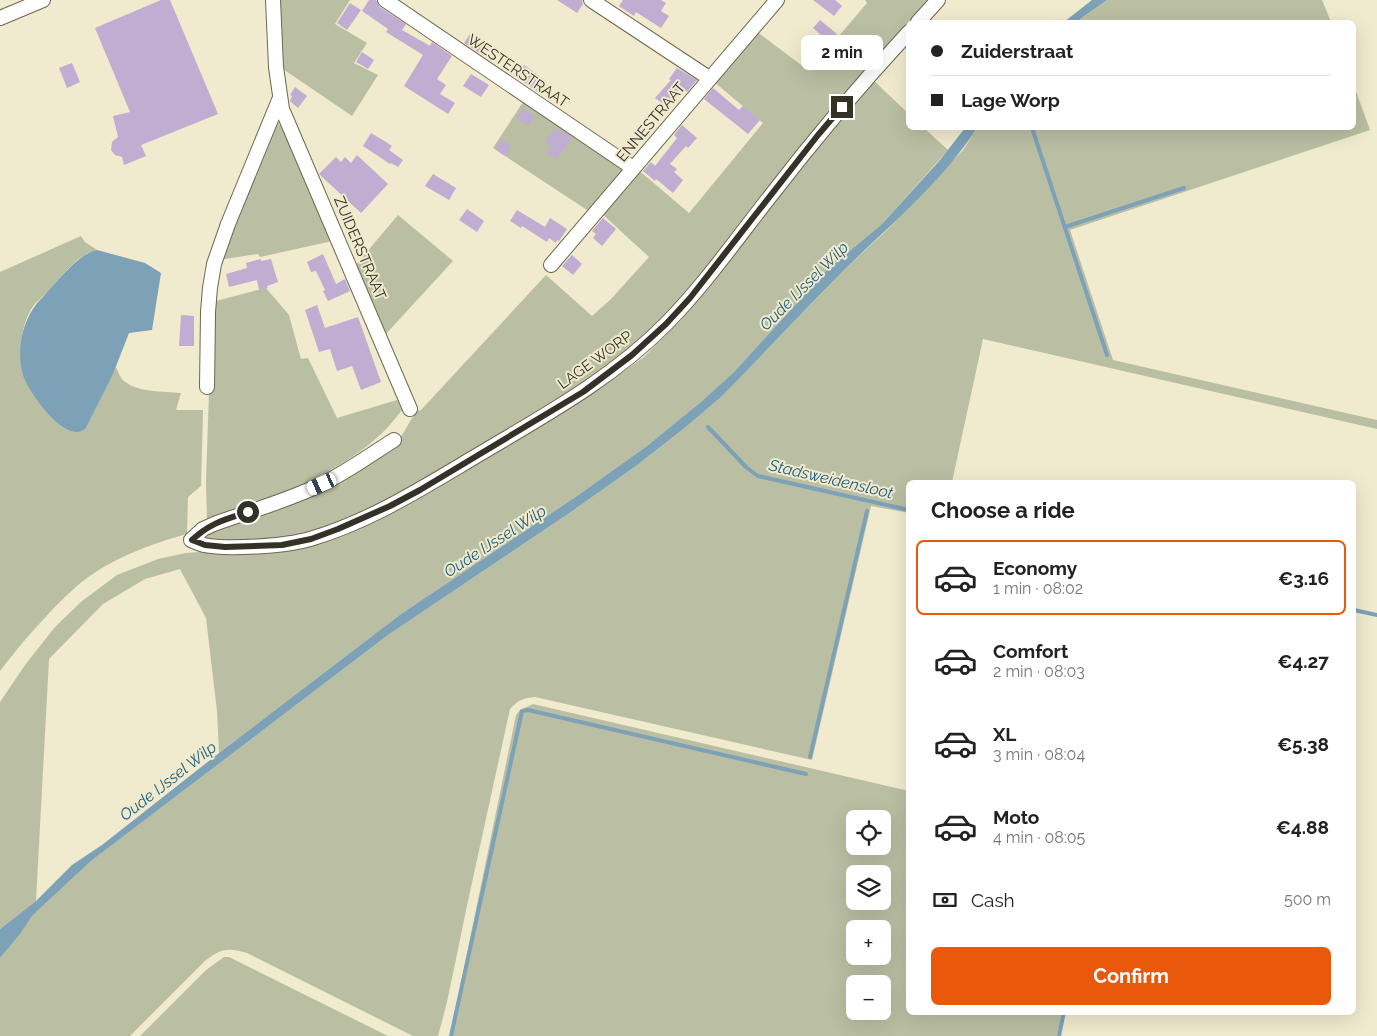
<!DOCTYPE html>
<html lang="en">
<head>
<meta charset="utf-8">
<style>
	body { margin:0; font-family:Raleway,sans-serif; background:#f6f6f6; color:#222; height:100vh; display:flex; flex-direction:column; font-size:19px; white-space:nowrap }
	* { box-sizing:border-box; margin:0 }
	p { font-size:16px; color:#767676 }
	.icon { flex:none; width:28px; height:28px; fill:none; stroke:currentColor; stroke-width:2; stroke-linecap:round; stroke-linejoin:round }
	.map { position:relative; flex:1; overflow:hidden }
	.drawer { position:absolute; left:906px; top:480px; width:450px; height:535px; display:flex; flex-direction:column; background:#fff; border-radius:8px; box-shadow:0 5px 20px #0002 }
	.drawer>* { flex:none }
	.guide { position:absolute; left:906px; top:20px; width:450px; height:110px; border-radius:8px; box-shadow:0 5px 20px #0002; display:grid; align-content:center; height:110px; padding:0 25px; background:#fff }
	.tools { position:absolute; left:846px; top:810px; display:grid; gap:10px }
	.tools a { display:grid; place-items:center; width:45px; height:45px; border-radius:8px; background:#fff; box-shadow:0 5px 20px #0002; font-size:25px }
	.end { position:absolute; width:22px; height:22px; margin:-11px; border:6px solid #343227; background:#fff; box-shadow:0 0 0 2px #fff }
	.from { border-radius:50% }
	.bubble { position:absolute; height:35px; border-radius:8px; background:#fff; box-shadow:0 5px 20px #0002; font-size:16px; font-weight:700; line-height:35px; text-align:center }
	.car { position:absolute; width:15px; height:30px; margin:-15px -8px; border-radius:6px; box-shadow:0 0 4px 1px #0007; background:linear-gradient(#fff 24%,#345 0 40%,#fff 0 76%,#345 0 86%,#fff 0) }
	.guide b { display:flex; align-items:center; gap:18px; height:48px; font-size:19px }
	.guide b+b { border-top:1px solid #e0e0e0 }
	.guide i { width:12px; height:12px; background:#222 }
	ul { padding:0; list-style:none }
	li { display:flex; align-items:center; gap:15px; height:75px; margin:0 10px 8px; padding:0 15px; border:2px solid transparent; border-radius:8px }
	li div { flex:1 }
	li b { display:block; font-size:19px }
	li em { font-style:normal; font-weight:700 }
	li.current { border-color:#ea580c }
	li>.icon { width:45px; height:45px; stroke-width:1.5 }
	h2 { padding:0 25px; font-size:22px; line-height:60px }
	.pay { display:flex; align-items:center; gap:12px; height:55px; padding:0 25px; font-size:19px }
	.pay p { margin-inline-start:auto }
	.cta { display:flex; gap:10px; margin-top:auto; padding:10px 25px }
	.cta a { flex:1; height:58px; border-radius:8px; background:#ea580c; color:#fff; font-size:20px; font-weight:700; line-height:58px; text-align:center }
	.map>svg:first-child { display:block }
	.green { fill:#babfa3; fill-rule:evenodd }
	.water { fill:#7da1b7 }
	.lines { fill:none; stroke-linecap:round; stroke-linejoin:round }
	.stream { stroke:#7da1b7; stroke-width:4 }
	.building { fill:#bfaed1 }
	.minor-casing { stroke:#6d674f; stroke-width:16 }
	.minor { stroke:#fff; stroke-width:14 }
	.route { stroke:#343227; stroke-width:6 }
	.labels { text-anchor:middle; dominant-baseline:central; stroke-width:4; stroke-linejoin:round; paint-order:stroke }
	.street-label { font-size:15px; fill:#343227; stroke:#f0eace }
	.water-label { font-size:16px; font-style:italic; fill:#1c5c7c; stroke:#f0eace }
</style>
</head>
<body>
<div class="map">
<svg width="1377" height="1036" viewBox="0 0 1377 1036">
	<rect width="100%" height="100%" fill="#f0eace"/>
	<g class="green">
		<path d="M275 0H350L335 24 367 43 354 63 378 75 352 116 280 67Z"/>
		<path d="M865 0H930C882 53 832 106 788 162 767 188 747 215 728 241 716 257 705 275 691 290 611 376 506 436 403 491 367 509 327 534 287 541 260 546 233 542 207 540L205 533 358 467 401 437 416 411 421 410 546 275 592 316 611 299 649 257 600 212 636 168 689 213 763 123 713 81 756 31 809 71 867 3Z"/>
		<path d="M1107 0H1322L1331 22H1076Z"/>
		<path d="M874 81 909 114V128H924L948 150 882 224 827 270 734 372 702 401 647 446 577 496 401 614 219 753 217 711 206 618 180 569 145 579 103 604 49 659 36 901 0 929V702L25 665 55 627 82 601 117 575 158 559 186 553 200 552 235 554 277 553 312 546 355 530 429 491 533 431 603 386 644 357 682 319 812 153Z"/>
		<path d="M1354 86 1370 130 1070 230 1113 360 1377 420V429L983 339 952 482H909V513L871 506 812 760 535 697C524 698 518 700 510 709L468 901 447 1002 438 1036H413L247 953C227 948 223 948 206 960L130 1036H0V958L21 933 32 916 91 861 388 635 568 514 636 466 687 426 720 398 846 268 888 229 963 150 977 128H1354Z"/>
		<path d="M525 99 624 170 590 212 493 148Z"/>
		<path d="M275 119 292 140 337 240 260 257 258 254 218 260Z"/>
		<path d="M398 215 453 261 384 336 355 266Z"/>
		<path d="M81 236 85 242 97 250C80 253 64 273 53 286 47 294 37 300 32 308 25 319 22 332 21 345 18 382 38 406 66 429L86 428 116 367C118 371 120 378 124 381 139 393 163 391 181 393L176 410H203L201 486 188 497 187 534C150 544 107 560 77 586 49 611 23 641 0 671V272Z"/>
		<path d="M266 288 289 315 301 359 308 358 337 418 397 400 402 410C395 418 389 427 381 434 333 479 267 498 207 522L206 481 212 302Z"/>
		<path d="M533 704 909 791V1012L1063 1013 1057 1036H450L516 715 520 710ZM855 819H882V846H855ZM855 874H882V901H855ZM855 929H882V956H855ZM855 984H882V1011H855Z"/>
		<path d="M224 957H229L388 1036H140L206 970Z"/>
	</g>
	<g class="water">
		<path d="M1092 0H1107L1076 22H1064Z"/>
		<path d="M965 128H977C942 182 891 224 845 269 803 312 762 355 720 398L687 426 636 466 568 514 388 635 91 861 32 916 21 933 0 958V929L36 901 72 865 102 845 219 753 401 614 577 496 647 446 702 401 734 372 827 270 882 224 940 160Z"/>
		<path d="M97 250 145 263 161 273 152 330 129 333 113 374 86 428C67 447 28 392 23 375 16 351 22 321 38 302 54 287 76 254 97 250Z"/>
	</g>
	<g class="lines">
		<g class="stream">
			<path d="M1032 128 1107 355"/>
			<path d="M1065 227 1184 188"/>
			<path d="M708 427 747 468 758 476 909 510"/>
			<path d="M1354 610 1377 615"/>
			<path d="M810 757 867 511"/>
			<path d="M451 1036 522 711 528 710 806 774"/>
			<path d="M1059 1036 1064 1012"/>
		</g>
	</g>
	<g class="building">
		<path d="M161 0H170L218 114 141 145 146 156 124 165 122 157 115 155 111 150 112 142 118 137 113 116 130 112 95 28Z"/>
		<path d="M369 0H376L380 7 406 24 402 30 430 46 432 42 452 56 437 79 446 85 440 94 455 103 448 114 404 86 423 55 386 32 388 29 362 11Z"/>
		<path d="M557 0H582L583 4 577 13Z"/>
		<path d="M623 0H661L666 3 661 11 669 16 661 28 636 12 634 16 619 6Z"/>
		<path d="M813 0H835L842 6 834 16Z"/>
		<path d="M350 3 361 10 347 30 337 23Z"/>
		<path d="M820 20 837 34 830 43 813 28Z"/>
		<path d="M470 34 490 48 484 56 464 43Z"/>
		<path d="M362 52 374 60 368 69 356 62Z"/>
		<path d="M72 63 80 82 67 88 59 68Z"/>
		<path d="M524 65 546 81 538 92 516 77Z"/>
		<path d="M677 68 697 80 687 92 682 87 666 106 655 98 671 80 669 79Z"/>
		<path d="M471 74 489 85 481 97 463 86Z"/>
		<path d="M295 87 307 96 298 108 290 101 292 96 290 95Z"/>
		<path d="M713 88 739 110 743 106 760 120 748 134 704 99Z"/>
		<path d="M523 109 535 116 528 126 516 118Z"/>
		<path d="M682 125 697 138 688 148 686 146 670 164 677 169 674 172 683 180 673 193 656 179 655 181 643 171 651 162 655 166 677 138 674 135Z"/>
		<path d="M554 129 559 132 561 130 572 137 557 159 546 153 551 146 545 142Z"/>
		<path d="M371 133 386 142 392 146 389 150 403 160 398 167 391 163 390 164 363 146Z"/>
		<path d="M501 139 511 146 505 156 495 149Z"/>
		<path d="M357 155 388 184 361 213 319 174 336 157 341 162 345 157 351 163Z"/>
		<path d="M433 174 456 188 449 200 425 186Z"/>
		<path d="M467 209 484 221 477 232 459 220Z"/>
		<path d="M517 210 545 227 550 218 567 229 559 241 557 240 556 243 549 238 547 242 522 226 521 228 510 221Z"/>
		<path d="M603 218 616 229 602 246 593 238 596 234 592 231Z"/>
		<path d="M323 254 336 284 345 279 350 291 328 301 323 291 325 290 316 271 311 272 307 262Z"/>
		<path d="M572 255 582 264 573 275 562 266Z"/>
		<path d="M261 259V261L271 259 278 282 267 286 268 288 259 290 257 280 229 287 226 274 247 268 246 263Z"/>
		<path d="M317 305 325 328 358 317 381 382 361 390 352 366 337 371 330 349 319 352 305 310Z"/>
		<path d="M181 315 194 316V346H179Z"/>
	</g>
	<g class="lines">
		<defs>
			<g id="minor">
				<path d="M273 0 276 67 282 109 410 409"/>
				<path d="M385 0 633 168"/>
				<path d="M591 0 709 78"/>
				<path d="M0 18 43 0"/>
				<path d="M918 22 938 0"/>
				<path d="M551 265 777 0"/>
				<path d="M207 387 208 312 210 288 214 264 228 224 279 100"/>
				<path d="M394 440C370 455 347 472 322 484 287 501 250 511 214 524L203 529 191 540C196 542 200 544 204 545 227 550 287 546 310 539 372 521 427 485 483 452 547 414 614 377 667 323 706 283 738 237 772 194 815 138 861 84 909 32"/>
			</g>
		</defs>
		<use href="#minor" class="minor-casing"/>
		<use href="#minor" class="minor"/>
	</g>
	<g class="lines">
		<path class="route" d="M248 512C224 520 210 523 192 540L205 545 225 547 282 545 311 539 338 529 390 506 420 490 583 392 632 355 666 324 690 298 818 135 842 107"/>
	</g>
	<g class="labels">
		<g class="street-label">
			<text transform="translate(518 71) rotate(34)">WESTERSTRAAT</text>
			<text transform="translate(651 122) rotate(-50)">ENNESTRAAT</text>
			<text transform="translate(360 248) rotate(67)">ZUIDERSTRAAT</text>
			<text transform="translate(595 360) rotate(-36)">LAGE WORP</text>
		</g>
		<g class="water-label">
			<text transform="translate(804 286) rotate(-45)">Oude IJssel Wilp</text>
			<text transform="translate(831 479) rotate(13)">Stadsweidensloot</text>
			<text transform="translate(495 541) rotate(-33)">Oude IJssel Wilp</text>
			<text transform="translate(168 781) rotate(-38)">Oude IJssel Wilp</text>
		</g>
	</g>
</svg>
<div class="tools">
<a><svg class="icon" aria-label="locate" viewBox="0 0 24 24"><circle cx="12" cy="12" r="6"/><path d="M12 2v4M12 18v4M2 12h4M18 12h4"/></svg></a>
<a><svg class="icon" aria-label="layers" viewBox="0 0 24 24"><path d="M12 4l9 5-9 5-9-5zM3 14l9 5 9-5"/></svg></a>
<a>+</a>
<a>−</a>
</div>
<i class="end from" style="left:248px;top:512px"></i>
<i class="end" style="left:842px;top:107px"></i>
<div class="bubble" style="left:801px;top:35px;width:82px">2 min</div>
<i class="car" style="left:322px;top:484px;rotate:246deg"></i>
<div class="guide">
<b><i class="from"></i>Zuiderstraat</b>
<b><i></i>Lage Worp</b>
</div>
<section class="drawer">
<h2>Choose a ride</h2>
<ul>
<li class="current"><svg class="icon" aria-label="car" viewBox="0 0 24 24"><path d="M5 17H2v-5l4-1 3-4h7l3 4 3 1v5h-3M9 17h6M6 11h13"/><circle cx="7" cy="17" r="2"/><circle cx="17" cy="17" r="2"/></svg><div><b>Economy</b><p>1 min · 08:02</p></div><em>€3.16</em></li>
<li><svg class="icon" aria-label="car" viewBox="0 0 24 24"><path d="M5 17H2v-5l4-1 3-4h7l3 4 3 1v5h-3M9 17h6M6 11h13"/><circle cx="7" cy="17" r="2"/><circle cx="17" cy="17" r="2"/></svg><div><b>Comfort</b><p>2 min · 08:03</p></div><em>€4.27</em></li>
<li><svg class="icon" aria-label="car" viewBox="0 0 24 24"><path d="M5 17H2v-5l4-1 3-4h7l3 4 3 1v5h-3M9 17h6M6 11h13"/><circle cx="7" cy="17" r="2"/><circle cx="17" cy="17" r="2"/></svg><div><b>XL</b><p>3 min · 08:04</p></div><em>€5.38</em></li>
<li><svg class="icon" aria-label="car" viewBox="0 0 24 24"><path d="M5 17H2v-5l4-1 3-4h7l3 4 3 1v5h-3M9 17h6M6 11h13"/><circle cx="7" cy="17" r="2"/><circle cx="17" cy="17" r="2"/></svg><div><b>Moto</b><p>4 min · 08:05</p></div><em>€4.88</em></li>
</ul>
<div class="pay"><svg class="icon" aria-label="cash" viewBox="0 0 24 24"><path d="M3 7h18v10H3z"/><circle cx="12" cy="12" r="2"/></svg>Cash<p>500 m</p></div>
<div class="cta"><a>Confirm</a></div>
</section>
</div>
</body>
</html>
